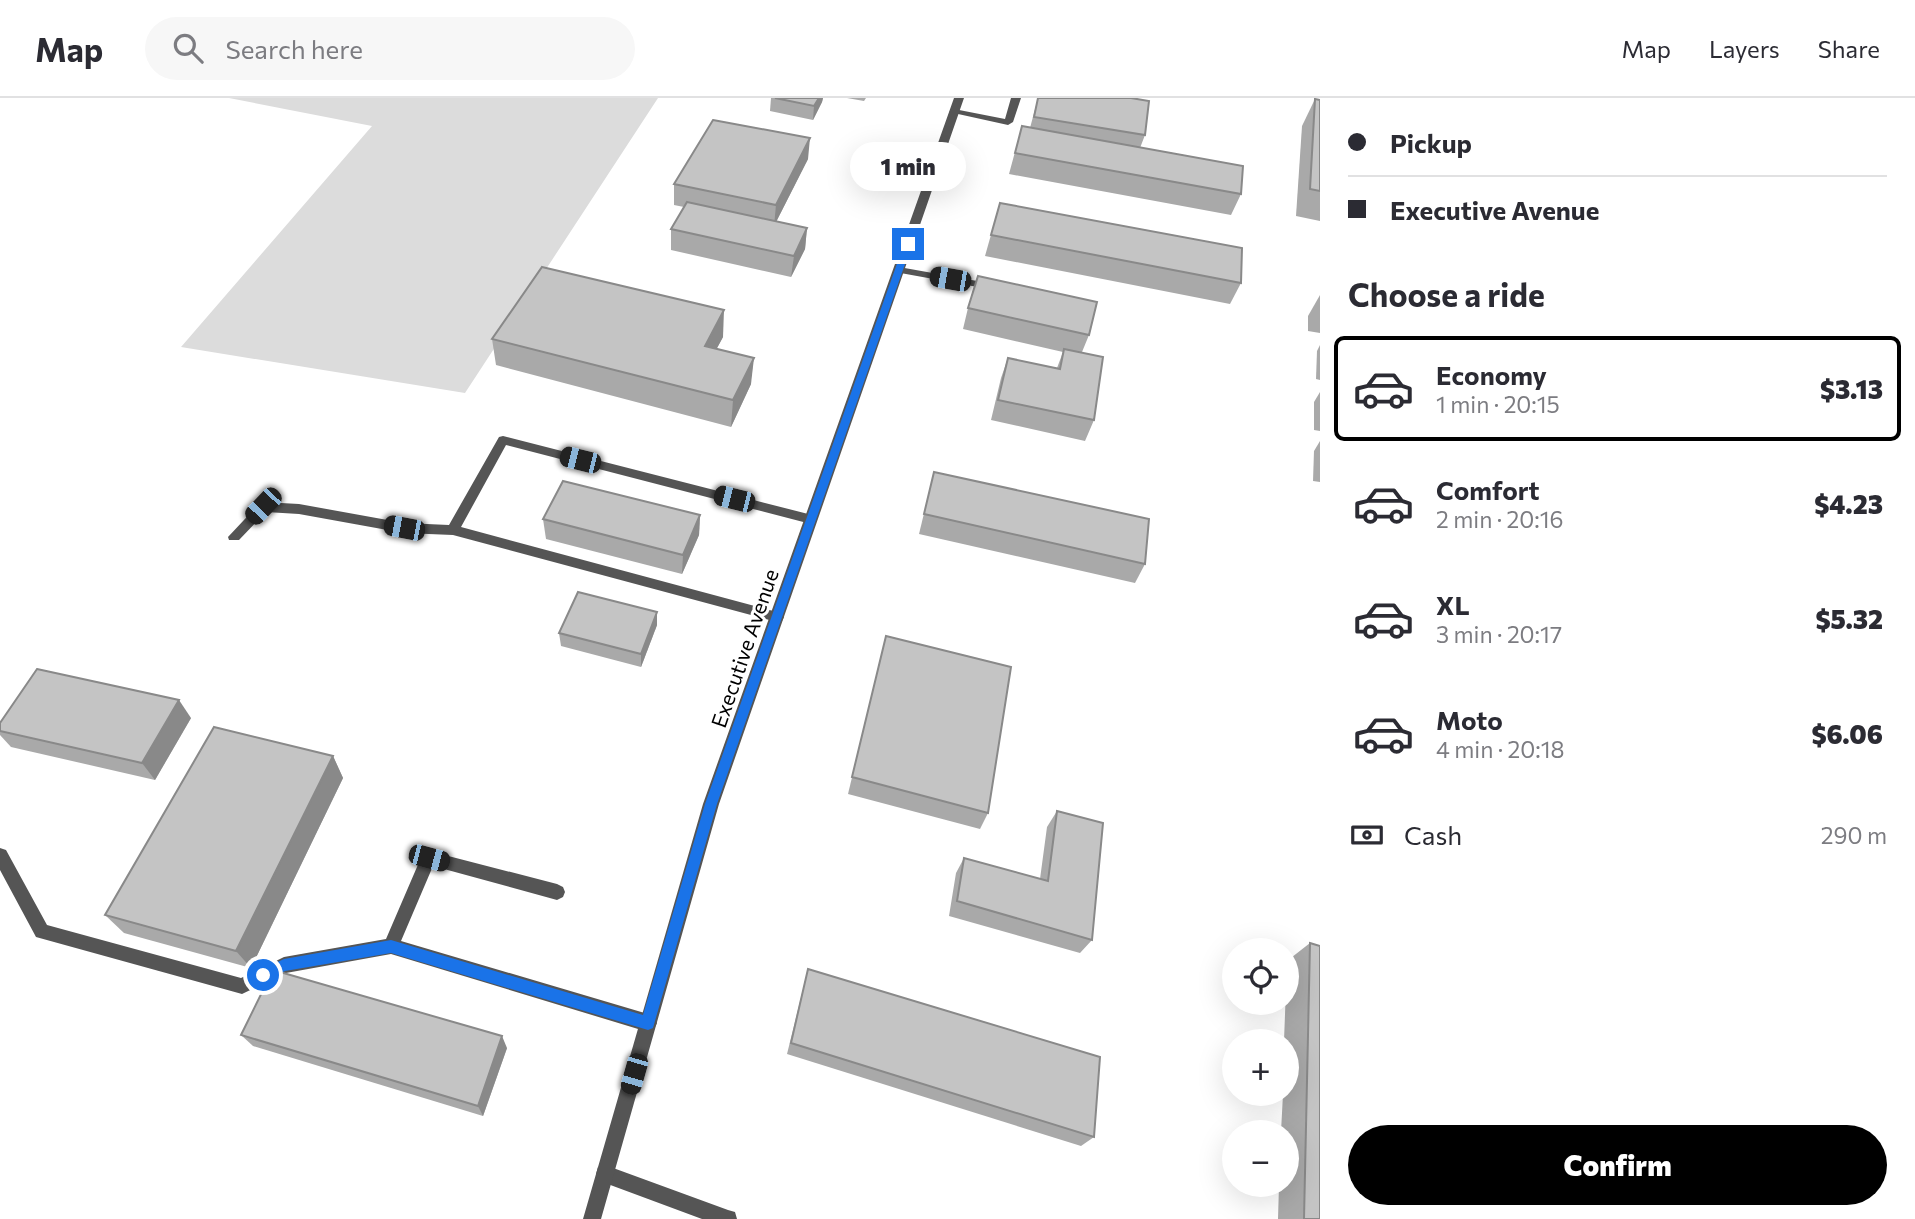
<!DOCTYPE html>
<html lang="en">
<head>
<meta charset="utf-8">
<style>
	body { margin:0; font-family:Commissioner,sans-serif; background:#f7f7f7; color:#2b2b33; height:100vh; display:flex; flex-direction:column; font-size:26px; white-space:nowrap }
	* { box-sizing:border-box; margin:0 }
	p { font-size:23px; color:#7c7c81 }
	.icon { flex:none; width:38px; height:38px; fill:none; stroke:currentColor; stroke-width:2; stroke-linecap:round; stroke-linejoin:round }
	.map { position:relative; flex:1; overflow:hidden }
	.sheet { display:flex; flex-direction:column; background:#fff; width:595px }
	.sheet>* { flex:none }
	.banner { display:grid; align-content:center; height:154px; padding:0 28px; background:#fff }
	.controls { position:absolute; left:1222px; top:840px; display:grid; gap:14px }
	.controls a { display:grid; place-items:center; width:77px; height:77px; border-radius:50%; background:#fff; box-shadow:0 7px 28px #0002; font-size:35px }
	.end { position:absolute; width:32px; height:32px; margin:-16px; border:9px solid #1a73e8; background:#fff; box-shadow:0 0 0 4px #fff }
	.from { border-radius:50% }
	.bubble { position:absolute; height:49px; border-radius:24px; background:#fff; box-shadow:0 7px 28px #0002; font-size:23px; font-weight:800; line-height:49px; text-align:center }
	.car { position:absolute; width:21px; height:42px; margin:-21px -10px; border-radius:9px; box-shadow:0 0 5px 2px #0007; background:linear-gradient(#222 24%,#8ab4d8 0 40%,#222 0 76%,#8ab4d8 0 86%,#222 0) }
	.banner b { display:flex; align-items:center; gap:24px; height:66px; font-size:26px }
	.banner b+b { border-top:2px solid #e1e1e2 }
	.banner i { width:18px; height:18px; background:#2b2b33 }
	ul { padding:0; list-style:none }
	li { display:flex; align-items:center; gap:21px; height:105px; margin:0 14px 10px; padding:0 14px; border:4px solid transparent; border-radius:10px }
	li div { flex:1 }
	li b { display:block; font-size:26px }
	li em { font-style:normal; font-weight:800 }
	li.on { border-color:#000 }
	li>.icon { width:63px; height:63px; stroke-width:1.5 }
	h2 { padding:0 28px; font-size:32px; line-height:84px }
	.pay { display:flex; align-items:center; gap:18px; height:77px; padding:0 28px; font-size:26px }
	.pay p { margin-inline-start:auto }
	.action { display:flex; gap:14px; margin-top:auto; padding:14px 28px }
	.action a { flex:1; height:80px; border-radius:42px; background:#000; color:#fff; font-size:28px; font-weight:800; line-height:80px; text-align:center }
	header { display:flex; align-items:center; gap:42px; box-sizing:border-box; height:98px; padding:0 35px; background:#fff; border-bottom:2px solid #e1e1e2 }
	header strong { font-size:33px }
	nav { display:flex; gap:38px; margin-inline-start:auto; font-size:24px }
	.search { width:490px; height:63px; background:#f7f7f7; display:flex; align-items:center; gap:18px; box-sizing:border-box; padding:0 24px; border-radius:38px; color:#7c7c81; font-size:26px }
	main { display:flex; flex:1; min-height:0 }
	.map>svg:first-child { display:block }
	.green { fill:#dcdcdc }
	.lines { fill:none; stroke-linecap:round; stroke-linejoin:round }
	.lane { fill:#555; fill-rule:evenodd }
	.street { fill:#555; fill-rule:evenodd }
	.wall { fill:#a9a9a9 }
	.shaded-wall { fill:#898989 }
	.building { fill:#c4c4c4; stroke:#898989; stroke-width:2 }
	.route { fill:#1a73e8 }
	.labels { text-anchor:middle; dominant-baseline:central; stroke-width:6; stroke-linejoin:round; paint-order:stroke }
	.street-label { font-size:21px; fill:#000; stroke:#fff }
</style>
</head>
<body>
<header>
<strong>Map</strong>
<div class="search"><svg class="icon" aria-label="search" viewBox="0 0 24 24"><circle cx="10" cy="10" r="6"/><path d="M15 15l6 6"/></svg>Search here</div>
<nav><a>Map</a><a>Layers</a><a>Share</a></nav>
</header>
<main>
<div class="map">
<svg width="1320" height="1121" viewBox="0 0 1320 1121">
	<rect width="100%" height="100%" fill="#fff"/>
	<path class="green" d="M229 0H658L465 295 181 249 372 28Z"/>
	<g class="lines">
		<g class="lane">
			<path d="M1011 0H1021L1013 24 1008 27 949 14 954 11 1005 21Z"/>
			<path d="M899 169 994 186 999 189 994 192 895 174 894 172Z"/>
			<path d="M503 338 816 418 817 421 816 424 811 426 506 347 461 429 777 514 782 515 784 519 782 523 777 524 453 437 404 435 299 416 266 414 239 442H229L228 439 259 406 263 404 299 406 404 425 449 427 499 339Z"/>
			<path d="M0 750 6 752 47 827 241 880 284 859 386 841 423 755 429 753 557 786 563 789 565 794 563 799 557 802 433 768 401 843 648 916 654 919 657 925 654 931 648 934 391 856 286 875 242 896 36 839 0 772Z"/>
			<path d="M605 1067 728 1112 735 1114 737 1121H702L605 1085 598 1083 596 1076 598 1069Z"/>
		</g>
		<path class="street" d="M954 0H964L719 706 601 1121H583L703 706Z"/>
	</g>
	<g class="wall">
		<path d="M771 0H823L822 4 813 22 770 13Z"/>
		<path d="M847 0H866L864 3Z"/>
		<path d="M1038 0 1145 37 1140 50 1241 96 1231 117 1009 76 1022 28 1030 30Z"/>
		<path d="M1315 1 1320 2V123L1296 118 1302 28Z"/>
		<path d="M808 61 776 124 807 130 805 151 791 179 671 152V131L684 109 674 107V86Z"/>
		<path d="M1000 105 1241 185 1230 206 985 158Z"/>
		<path d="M1320 197V235L1308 233V218Z"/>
		<path d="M968 210 1089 237 1082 254 1094 322 1085 343 991 322 1001 280 1008 260 1057 270 1063 254 963 231Z"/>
		<path d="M723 239 717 250 751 286 731 329 496 267 492 241Z"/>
		<path d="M1320 247V282L1316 281 1317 253Z"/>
		<path d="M1320 294V333L1314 332V304Z"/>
		<path d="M1320 343V384L1313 383 1314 353Z"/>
		<path d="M934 374 1145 466 1135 485 919 436Z"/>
		<path d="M700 417 699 437 682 476 546 441 543 421Z"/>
		<path d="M657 514V527L641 569 561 548 559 535Z"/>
		<path d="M886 538 988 715 980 731 848 696Z"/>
		<path d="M191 620 155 682 11 649 0 637V625Z"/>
		<path d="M333 658 343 680 251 870 124 835 105 817Z"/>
		<path d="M1057 713 1092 842 1080 855 949 818 956 775 964 760 1040 781 1047 729Z"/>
		<path d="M1310 845 1320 1121H1278L1279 1087H1286V1034H1281L1283 996H1286V943H1284L1287 863Z"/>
		<path d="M808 871 1094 1039 1081 1048 787 956Z"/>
		<path d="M241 937 507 950 483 1018 253 948Z"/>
	</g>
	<g class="shaded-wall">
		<path d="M819 0H823L822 4 813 22 814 8Z"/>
		<path d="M810 40 808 61 774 128 776 107Z"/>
		<path d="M807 130 805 151 791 179 794 158Z"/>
		<path d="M724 212 723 239 704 274 705 248Z"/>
		<path d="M754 260 751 286 731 329 733 302Z"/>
		<path d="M700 417 699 437 682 476 683 457Z"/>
		<path d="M657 514V527L641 569V556Z"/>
		<path d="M179 602 191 620 155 682 142 665Z"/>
		<path d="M333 658 343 680 251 870 236 853Z"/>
		<path d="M502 938 507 950 483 1018 478 1008Z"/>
	</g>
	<g class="building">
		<path d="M775 0H819L814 8Z"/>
		<path d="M1038 0H1131L1149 3 1145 37 1034 19Z"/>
		<path d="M1315 1 1320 2V93L1310 91Z"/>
		<path d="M713 22 810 40 776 107 674 86Z"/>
		<path d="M1022 28 1243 68 1241 96 1015 55Z"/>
		<path d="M687 104 807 130 794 158 671 131Z"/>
		<path d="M1000 105 1242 150 1241 185 991 137Z"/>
		<path d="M542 169 724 212 705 248 754 260 733 302 492 241Z"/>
		<path d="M978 178 1097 204 1089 237 968 210Z"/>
		<path d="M1064 251 1103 259 1094 322 998 302 1008 260 1060 271Z"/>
		<path d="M934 374 1149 421 1145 466 924 416Z"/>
		<path d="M563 383 700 417 683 457 543 421Z"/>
		<path d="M578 494 657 514 641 556 559 535Z"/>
		<path d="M886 538 1011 569 988 715 852 679Z"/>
		<path d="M37 571 179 602 142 665 0 633V625Z"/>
		<path d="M214 629 333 658 236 853 105 817Z"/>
		<path d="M1057 713 1103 725 1092 842 957 803 964 760 1048 783Z"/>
		<path d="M1310 845 1320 848V1121H1304Z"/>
		<path d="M808 871 1100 959 1094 1039 791 945Z"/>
		<path d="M273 872 502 938 478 1008 241 937Z"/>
	</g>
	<path class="route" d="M908 143 912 146 717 706 653 930 648 932 391 855 285 873 263 884 258 882V873L284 861 391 842 643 917 705 706 904 146Z"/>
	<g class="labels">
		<g class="street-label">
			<text transform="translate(744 550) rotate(-71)">Executive Avenue</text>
		</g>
	</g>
</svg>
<div class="controls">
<a><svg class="icon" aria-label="locate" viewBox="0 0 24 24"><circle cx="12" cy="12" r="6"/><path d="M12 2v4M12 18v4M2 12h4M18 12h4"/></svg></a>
<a>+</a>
<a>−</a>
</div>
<i class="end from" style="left:263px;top:877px"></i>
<i class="end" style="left:908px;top:146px"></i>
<div class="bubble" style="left:850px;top:44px;width:116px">1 min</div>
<i class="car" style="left:950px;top:181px;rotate:280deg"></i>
<i class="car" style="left:580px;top:362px;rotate:284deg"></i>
<i class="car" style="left:734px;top:401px;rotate:284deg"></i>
<i class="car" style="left:263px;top:408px;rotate:224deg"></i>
<i class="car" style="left:404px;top:430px;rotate:281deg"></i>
<i class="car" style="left:429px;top:760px;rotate:105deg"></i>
<i class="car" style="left:634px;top:976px;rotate:196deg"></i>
</div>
<section class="sheet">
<div class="banner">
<b><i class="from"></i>Pickup</b>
<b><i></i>Executive Avenue</b>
</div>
<h2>Choose a ride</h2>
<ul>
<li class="on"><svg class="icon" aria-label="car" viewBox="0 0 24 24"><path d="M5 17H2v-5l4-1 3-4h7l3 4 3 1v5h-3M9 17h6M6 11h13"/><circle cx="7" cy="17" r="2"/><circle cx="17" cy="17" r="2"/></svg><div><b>Economy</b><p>1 min · 20:15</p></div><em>$3.13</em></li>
<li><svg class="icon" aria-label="car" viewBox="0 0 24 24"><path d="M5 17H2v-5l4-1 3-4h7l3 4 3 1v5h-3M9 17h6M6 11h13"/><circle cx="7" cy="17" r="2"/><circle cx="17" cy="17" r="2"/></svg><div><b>Comfort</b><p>2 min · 20:16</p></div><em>$4.23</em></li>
<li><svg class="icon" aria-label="car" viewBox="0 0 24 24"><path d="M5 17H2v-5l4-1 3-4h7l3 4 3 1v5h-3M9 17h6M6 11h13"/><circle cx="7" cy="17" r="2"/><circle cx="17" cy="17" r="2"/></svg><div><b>XL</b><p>3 min · 20:17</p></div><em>$5.32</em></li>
<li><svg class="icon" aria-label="car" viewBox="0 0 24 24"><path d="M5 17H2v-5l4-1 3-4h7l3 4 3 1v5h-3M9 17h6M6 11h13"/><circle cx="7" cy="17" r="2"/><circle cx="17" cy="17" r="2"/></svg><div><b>Moto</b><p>4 min · 20:18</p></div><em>$6.06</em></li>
</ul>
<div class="pay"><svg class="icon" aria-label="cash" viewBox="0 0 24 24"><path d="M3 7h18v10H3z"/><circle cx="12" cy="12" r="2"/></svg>Cash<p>290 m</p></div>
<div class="action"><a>Confirm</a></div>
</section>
</main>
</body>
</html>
